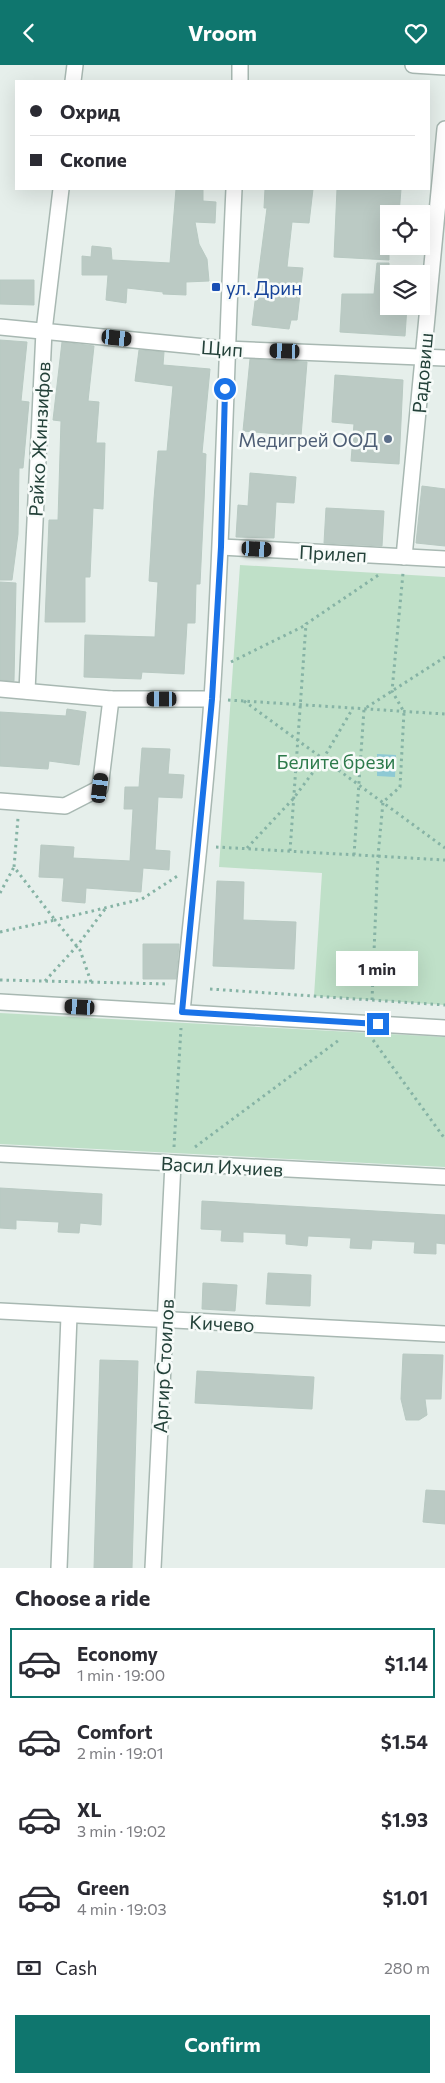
<!DOCTYPE html>
<html lang="en">
<head>
<meta charset="utf-8">
<style>
	body { margin:0; font-family:Commissioner,sans-serif; background:#f2f2f3; color:#2b2b33; height:100vh; display:flex; flex-direction:column; font-size:19px; white-space:nowrap }
	* { box-sizing:border-box; margin:0 }
	p { font-size:16px; color:#7c7c81 }
	.icon { flex:none; width:28px; height:28px; fill:none; stroke:currentColor; stroke-width:2; stroke-linecap:round; stroke-linejoin:round }
	.map { position:relative; height:1503px; overflow:hidden }
	.drawer { display:flex; flex-direction:column; background:#fff; flex:1 }
	.drawer>* { flex:none }
	.guide { position:absolute; left:15px; top:15px; width:415px; height:110px; border-radius:0px; box-shadow:0 5px 20px #0002; display:grid; align-content:center; height:110px; padding:0 15px; background:#fff }
	.controls { position:absolute; left:380px; top:140px; display:grid; gap:10px }
	.controls a { display:grid; place-items:center; width:50px; height:50px; border-radius:0px; background:#fff; box-shadow:0 5px 20px #0002; font-size:25px }
	.end { position:absolute; width:22px; height:22px; margin:-11px; border:6px solid #1a73e8; background:#fff; box-shadow:0 0 0 2px #fff }
	.from { border-radius:50% }
	.bubble { position:absolute; height:35px; border-radius:0px; background:#fff; box-shadow:0 5px 20px #0002; font-size:16px; font-weight:700; line-height:35px; text-align:center }
	.car { position:absolute; width:15px; height:30px; margin:-15px -8px; border-radius:6px; box-shadow:0 0 4px 1px #0007; background:linear-gradient(#222 24%,#8ab4d8 0 40%,#222 0 76%,#8ab4d8 0 86%,#222 0) }
	.guide b { display:flex; align-items:center; gap:18px; height:48px; font-size:19px }
	.guide b+b { border-top:1px solid #e1e1e2 }
	.guide i { width:12px; height:12px; background:#2b2b33 }
	ul { padding:0; list-style:none }
	li { display:flex; align-items:center; gap:15px; height:70px; margin:0 10px 8px; padding:0 5px; border:2px solid transparent; border-radius:0px }
	li div { flex:1 }
	li b { display:block; font-size:19px }
	li em { font-style:normal; font-weight:700 }
	li.on { border-color:#0f766e }
	li>.icon { width:45px; height:45px; stroke-width:1.5 }
	h2 { padding:0 15px; font-size:22px; line-height:60px }
	.pay { display:flex; align-items:center; gap:12px; height:55px; padding:0 15px; font-size:19px }
	.pay p { margin-inline-start:auto }
	.button { display:flex; gap:10px; margin-top:auto; padding:10px 15px }
	.button a { flex:1; height:58px; border-radius:0px; background:#0f766e; color:#fff; font-size:20px; font-weight:700; line-height:58px; text-align:center }
	header { display:flex; justify-content:space-between; align-items:center; height:65px; padding:0 15px; background:#0f766e; color:#fff; font-size:22px; font-weight:700 }
	.map>svg:first-child { display:block }
	.green { fill:#bfe0c8 }
	.water { fill:#8ec9d4 }
	.building { fill:#bbcac4; stroke:#b8c9c2 }
	.lines { fill:none; stroke-linecap:round; stroke-linejoin:round }
	.minor-casing { stroke:#a8b8b2; stroke-width:18 }
	.path { stroke:#86b3a5; stroke-width:3; stroke-dasharray:2.5 4; stroke-linecap:butt }
	.minor { stroke:#fff; stroke-width:15 }
	.route { stroke:#1a73e8; stroke-width:6 }
	.transit-dot { fill:#1a4fb4; stroke:#f7fbf9; stroke-width:2 }
	.service-dot { fill:#5c6f8a; stroke:#f7fbf9; stroke-width:2 }
	.labels { text-anchor:middle; dominant-baseline:central; stroke-width:5; stroke-linejoin:round; paint-order:stroke }
	.transit-label { font-size:19px; fill:#164399; stroke:#f7fbf9; text-anchor:start }
	.street-label { font-size:19px; fill:#24423a; stroke:#f7fbf9 }
	.service-label { font-size:19px; fill:#4e5e75; stroke:#f7fbf9; text-anchor:end }
	.park-label { font-size:19px; fill:#2d7a4b; stroke:#f7fbf9 }
</style>
</head>
<body>
<header><svg class="icon" aria-label="back" viewBox="0 0 24 24"><path d="M15 5l-7 7 7 7"/></svg>Vroom<svg class="icon" aria-label="heart" viewBox="0 0 24 24"><path d="M12 20l-8-8c-3-5 5-10 8-4 3-6 11-1 8 4z"/></svg></header>
<div class="map">
<svg width="445" height="1503" viewBox="0 0 445 1503">
	<rect width="100%" height="100%" fill="#e6efeb"/>
	<g class="green">
		<path d="M240 500 445 512V940L314 931 322 808 219 802Z"/>
		<path d="M0 948 445 972V1102L0 1079Z"/>
	</g>
	<path class="water" d="M377 689 396 690 395 712 377 711Z"/>
	<g class="building">
		<path d="M176 124H203V136L216 137 215 158 195 157 199 179 207 194 209 216 186 217V230L163 229V227L127 223 126 238 106 235 108 210H82V191L91 192 92 181 111 183 112 195 170 198Z"/>
		<path d="M265 124H313L309 158 292 157 287 202 303 203 297 255H291L289 264 252 260 267 143H264Z"/>
		<path d="M337 124H401L399 149H389V195L334 192Z"/>
		<path d="M377 198H389V241H407L405 271 340 267 342 229H374Z"/>
		<path d="M0 215H34V240L0 239Z"/>
		<path d="M0 275 27 277 21 336 29 337 23 403H19L18 469 12 515H0Z"/>
		<path d="M62 277 94 281 88 336 99 337 96 378H105L103 444 93 443 90 512H85V557H45L49 455H58L61 356 53 355Z"/>
		<path d="M139 285 164 287 163 300 210 304 202 388 206 389 204 437 200 519H196L195 558H187L184 609 142 607 141 614 84 612 85 570 155 572 158 517 149 516 154 434 158 386H167L173 321 135 316Z"/>
		<path d="M250 294 307 297 301 371 243 366Z"/>
		<path d="M335 310 403 315 399 399 351 396 354 359 332 357Z"/>
		<path d="M250 408 296 412 294 438 276 437 274 473 236 472 238 440 248 441Z"/>
		<path d="M422 421 445 424V481L416 478Z"/>
		<path d="M326 443 384 446 382 481 324 478Z"/>
		<path d="M0 517 16 518 14 616 0 615Z"/>
		<path d="M67 644 86 647 79 700 49 696 48 704 0 701V647L66 651Z"/>
		<path d="M142 683 170 684 168 709 184 710 182 733 158 732 155 785 170 786 169 805 143 803 141 827 86 823 85 838 62 836 64 813 39 812 41 780 74 782 73 793 130 796 133 744H124L125 722H139Z"/>
		<path d="M217 816 244 817 243 855 296 857 294 904 213 901Z"/>
		<path d="M143 879H179L176 914H143Z"/>
		<path d="M0 1123 102 1129 101 1160 80 1158 79 1168 58 1167 59 1157 16 1155V1164L0 1163Z"/>
		<path d="M202 1136 445 1150V1179L436 1178V1189L414 1188 415 1177 372 1175 371 1184 350 1183 351 1173 308 1171 307 1181 286 1179V1169L243 1167V1177L221 1176 222 1165 201 1164Z"/>
		<path d="M268 1208 311 1210 310 1241 266 1239Z"/>
		<path d="M203 1218 237 1220 235 1246 202 1244Z"/>
		<path d="M403 1289 443 1290 441 1334H425L427 1350 419 1355H406L401 1334Z"/>
		<path d="M100 1295 138 1296 132 1503H94Z"/>
		<path d="M197 1306 314 1312 312 1344 195 1338Z"/>
		<path d="M426 1425 445 1426V1459L423 1457Z"/>
	</g>
	<g class="lines">
		<defs>
			<g id="minor">
				<path d="M413 0 445 2"/>
				<path d="M73 16 75 0"/>
				<path d="M240 16V0"/>
				<path d="M0 262 226 284 445 293"/>
				<path d="M221 482 445 494"/>
				<path d="M404 492 445 64"/>
				<path d="M0 624 111 634H212"/>
				<path d="M27 626 44 266 61 124"/>
				<path d="M0 736 65 741 100 723 111 634"/>
				<path d="M0 937 445 963"/>
				<path d="M182 947C192 843 205 738 212 634 223 464 226 294 234 124"/>
				<path d="M0 1089 445 1112"/>
				<path d="M0 1246 445 1269"/>
				<path d="M59 1503 69 1251"/>
				<path d="M153 1503 173 1098"/>
			</g>
		</defs>
		<use href="#minor" class="minor-casing"/>
		<g class="path">
			<path d="M231 597 306 560"/>
			<path d="M228 635 445 649"/>
			<path d="M244 636 445 783"/>
			<path d="M216 782 445 795"/>
			<path d="M247 783 293 734 323 694 353 643"/>
			<path d="M290 786 306 559 380 509"/>
			<path d="M354 790 364 644 445 592"/>
			<path d="M0 828 14 802"/>
			<path d="M0 867 55 855 14 802 18 753"/>
			<path d="M0 915 169 919"/>
			<path d="M45 916 77 881 105 844"/>
			<path d="M91 917 80 885 55 855 142 834 179 810"/>
			<path d="M210 924 445 940"/>
			<path d="M372 935 378 791 383 737 400 722 404 647 392 626 403 508"/>
			<path d="M373 975 445 1074"/>
			<path d="M174 1082 181 963"/>
			<path d="M195 1082 339 975"/>
		</g>
		<use href="#minor" class="minor"/>
	</g>
	<g class="lines">
		<path class="route" d="M225 324 221 482 212 634 182 947 378 959"/>
	</g>
	<rect class="transit-dot" x="211" y="217" width="10" height="10" rx="2.5"/>
	<circle class="service-dot" cx="388" cy="374" r="5"/>
	<g class="labels">
		<g class="transit-label">
			<text x="226" y="222">ул. Дрин</text>
		</g>
		<g class="street-label">
			<text transform="translate(222 283) rotate(4)">Щип</text>
			<text transform="translate(422 308) rotate(-85)">Радовиш</text>
			<text transform="translate(39 374) rotate(-87)">Райко Жинзифов</text>
			<text transform="translate(333 488) rotate(3)">Прилеп</text>
			<text transform="translate(222 1101) rotate(3)">Васил Ихчиев</text>
			<text transform="translate(222 1258) rotate(3)">Кичево</text>
			<text transform="translate(163 1301) rotate(-87)">Аргир Стоилов</text>
		</g>
		<g class="service-label">
			<text x="378" y="374">Медигрей ООД</text>
		</g>
		<g class="park-label">
			<text x="336" y="696">Белите брези</text>
		</g>
	</g>
</svg>
<div class="controls">
<a><svg class="icon" aria-label="locate" viewBox="0 0 24 24"><circle cx="12" cy="12" r="6"/><path d="M12 2v4M12 18v4M2 12h4M18 12h4"/></svg></a>
<a><svg class="icon" aria-label="layers" viewBox="0 0 24 24"><path d="M12 4l9 5-9 5-9-5zM3 14l9 5 9-5"/></svg></a>
</div>
<i class="end from" style="left:225px;top:324px"></i>
<i class="end" style="left:378px;top:959px"></i>
<div class="bubble" style="left:336px;top:886px;width:82px">1 min</div>
<i class="car" style="left:117px;top:273px;rotate:96deg"></i>
<i class="car" style="left:285px;top:286px;rotate:272deg"></i>
<i class="car" style="left:257px;top:484px;rotate:93deg"></i>
<i class="car" style="left:162px;top:634px;rotate:270deg"></i>
<i class="car" style="left:100px;top:723px;rotate:7deg"></i>
<i class="car" style="left:80px;top:942px;rotate:273deg"></i>
<div class="guide">
<b><i class="from"></i>Охрид</b>
<b><i></i>Скопие</b>
</div>
</div>
<section class="drawer">
<h2>Choose a ride</h2>
<ul>
<li class="on"><svg class="icon" aria-label="car" viewBox="0 0 24 24"><path d="M5 17H2v-5l4-1 3-4h7l3 4 3 1v5h-3M9 17h6M6 11h13"/><circle cx="7" cy="17" r="2"/><circle cx="17" cy="17" r="2"/></svg><div><b>Economy</b><p>1 min · 19:00</p></div><em>$1.14</em></li>
<li><svg class="icon" aria-label="car" viewBox="0 0 24 24"><path d="M5 17H2v-5l4-1 3-4h7l3 4 3 1v5h-3M9 17h6M6 11h13"/><circle cx="7" cy="17" r="2"/><circle cx="17" cy="17" r="2"/></svg><div><b>Comfort</b><p>2 min · 19:01</p></div><em>$1.54</em></li>
<li><svg class="icon" aria-label="car" viewBox="0 0 24 24"><path d="M5 17H2v-5l4-1 3-4h7l3 4 3 1v5h-3M9 17h6M6 11h13"/><circle cx="7" cy="17" r="2"/><circle cx="17" cy="17" r="2"/></svg><div><b>XL</b><p>3 min · 19:02</p></div><em>$1.93</em></li>
<li><svg class="icon" aria-label="car" viewBox="0 0 24 24"><path d="M5 17H2v-5l4-1 3-4h7l3 4 3 1v5h-3M9 17h6M6 11h13"/><circle cx="7" cy="17" r="2"/><circle cx="17" cy="17" r="2"/></svg><div><b>Green</b><p>4 min · 19:03</p></div><em>$1.01</em></li>
</ul>
<div class="pay"><svg class="icon" aria-label="cash" viewBox="0 0 24 24"><path d="M3 7h18v10H3z"/><circle cx="12" cy="12" r="2"/></svg>Cash<p>280 m</p></div>
<div class="button"><a>Confirm</a></div>
</section>
</body>
</html>
